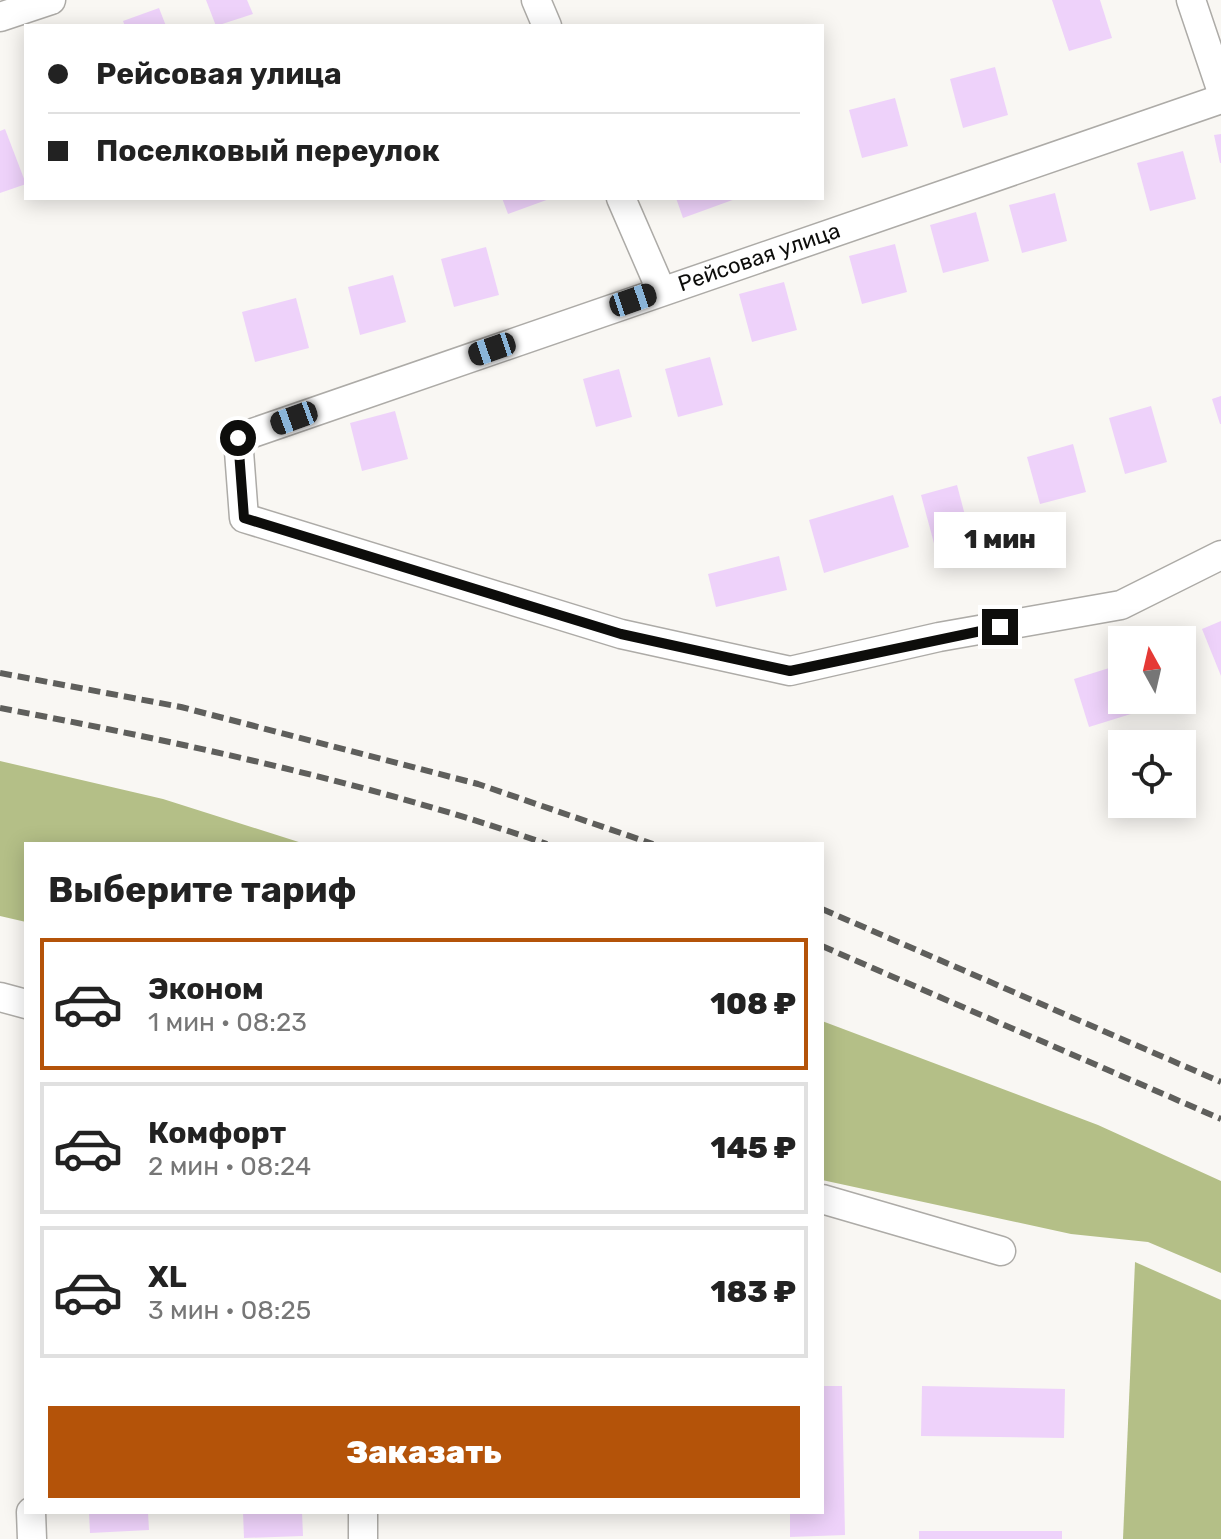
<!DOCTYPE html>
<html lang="ru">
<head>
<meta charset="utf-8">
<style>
	body { margin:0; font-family:Rubik,sans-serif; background:#f6f6f6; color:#222; height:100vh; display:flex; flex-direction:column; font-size:30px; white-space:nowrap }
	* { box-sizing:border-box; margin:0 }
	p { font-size:26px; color:#767676 }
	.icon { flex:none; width:44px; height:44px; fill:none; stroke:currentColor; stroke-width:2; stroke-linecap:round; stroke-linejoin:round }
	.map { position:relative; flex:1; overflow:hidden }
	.side { position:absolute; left:24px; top:842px; width:800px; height:672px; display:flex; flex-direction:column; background:#fff; border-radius:0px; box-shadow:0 4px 20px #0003 }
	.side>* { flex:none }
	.hud { position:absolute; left:24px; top:24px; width:800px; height:176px; border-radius:0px; box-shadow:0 4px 20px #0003; display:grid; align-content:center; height:176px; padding:0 24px; background:#fff }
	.needle { width:52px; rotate:352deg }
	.controls { position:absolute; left:1108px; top:626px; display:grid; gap:16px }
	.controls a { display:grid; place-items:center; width:88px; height:88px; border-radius:0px; background:#fff; box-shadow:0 4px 20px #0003; font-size:40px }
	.end { position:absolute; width:36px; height:36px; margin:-18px; border:10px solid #0d0d0b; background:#fff; box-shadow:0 0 0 4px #fff }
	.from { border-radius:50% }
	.bubble { position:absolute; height:56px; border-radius:0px; background:#fff; box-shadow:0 4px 20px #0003; font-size:26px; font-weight:800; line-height:56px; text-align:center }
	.car { position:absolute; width:24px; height:48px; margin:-24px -12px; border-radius:10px; box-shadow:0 0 6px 2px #0007; background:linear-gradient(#222 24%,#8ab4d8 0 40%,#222 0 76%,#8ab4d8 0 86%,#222 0) }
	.hud b { display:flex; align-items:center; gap:28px; height:76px; font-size:30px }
	.hud b+b { border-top:2px solid #e0e0e0 }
	.hud i { width:20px; height:20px; background:#222 }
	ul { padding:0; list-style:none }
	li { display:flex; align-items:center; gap:24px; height:132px; margin:0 16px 12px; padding:0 8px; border:4px solid #e0e0e0; border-radius:0px }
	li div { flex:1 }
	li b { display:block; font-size:30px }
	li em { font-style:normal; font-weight:800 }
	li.selected { border-color:#b45309 }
	li>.icon { width:72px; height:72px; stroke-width:1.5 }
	h2 { padding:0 24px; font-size:36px; line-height:96px }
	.primary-button { display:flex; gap:16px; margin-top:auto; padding:16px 24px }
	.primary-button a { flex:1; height:92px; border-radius:0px; background:#b45309; color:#fff; font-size:32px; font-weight:800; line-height:92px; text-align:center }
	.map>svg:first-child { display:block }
	.forest { fill:#b4bf87 }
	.building { fill:#eed2fa }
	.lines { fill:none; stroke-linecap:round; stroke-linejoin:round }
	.minor-casing { stroke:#adaba7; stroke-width:31 }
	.minor { stroke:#fff; stroke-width:28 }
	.rail { stroke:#5f5f5c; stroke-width:6; stroke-dasharray:12 6; stroke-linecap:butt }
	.route { stroke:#0d0d0b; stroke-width:10 }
	.labels { text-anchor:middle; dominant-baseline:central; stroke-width:6; stroke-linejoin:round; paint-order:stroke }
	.street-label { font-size:22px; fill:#0d0d0b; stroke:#fff }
</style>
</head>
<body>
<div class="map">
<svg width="1221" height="1539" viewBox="0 0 1221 1539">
	<rect width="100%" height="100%" fill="#f9f7f3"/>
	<g class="forest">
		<path d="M0 761 163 799 305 844H26V922L0 916Z"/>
		<path d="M822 1021 1098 1125 1221 1181V1273L1148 1242 1071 1234 822 1180Z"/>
		<path d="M1135 1262 1221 1300V1539H1123Z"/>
	</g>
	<g class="building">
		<path d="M206 0H247L253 14 216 26Z"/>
		<path d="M1052 0H1100L1112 38 1069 51Z"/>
		<path d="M159 8 166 26H125L123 21Z"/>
		<path d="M995 67 1008 115 963 128 950 79Z"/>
		<path d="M895 98 908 146 862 158 849 110Z"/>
		<path d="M5 129 26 184 0 193V131Z"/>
		<path d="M1221 134V163H1220L1214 135Z"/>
		<path d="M1183 151 1196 199 1150 211 1137 163Z"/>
		<path d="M1055 193 1067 241 1022 253 1009 205Z"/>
		<path d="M502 198H552L508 214Z"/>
		<path d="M676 198H738L683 218Z"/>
		<path d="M976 212 989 261 943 273 930 225Z"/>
		<path d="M895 244 907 292 862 304 849 256Z"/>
		<path d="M486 247 499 295 454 307 441 259Z"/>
		<path d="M393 275 406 322 360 335 348 287Z"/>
		<path d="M784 282 797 330 752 342 739 294Z"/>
		<path d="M296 298 309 348 255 362 242 312Z"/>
		<path d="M710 357 723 405 678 417 665 369Z"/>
		<path d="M619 369 632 417 596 427 583 379Z"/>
		<path d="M1221 396V424H1220L1212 399Z"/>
		<path d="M1151 406 1167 462 1125 474 1109 418Z"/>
		<path d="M395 411 408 459 362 471 350 423Z"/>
		<path d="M1073 444 1086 492 1040 504 1027 457Z"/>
		<path d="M957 485 971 538 935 547 921 495Z"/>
		<path d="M893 495 909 547 824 573 809 520Z"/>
		<path d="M779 556 787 590 716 607 708 574Z"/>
		<path d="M1221 621V676L1202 629Z"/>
		<path d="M1122 664V700H1144L1147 709 1089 727 1074 679Z"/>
		<path d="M822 1386H842L845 1535 790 1537V1512H822Z"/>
		<path d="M922 1386 1065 1389 1064 1438 921 1436Z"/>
		<path d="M89 1512H148L149 1530 90 1533Z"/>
		<path d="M243 1512H302L303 1536 244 1538Z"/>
		<rect x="919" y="1531" width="143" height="8"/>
	</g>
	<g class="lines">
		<defs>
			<g id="minor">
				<path d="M536 0 547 26"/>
				<path d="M1191 0 1221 89"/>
				<path d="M0 17 51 0"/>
				<path d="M1221 99 238 438 244 518 621 634 790 671 939 637 1121 605 1221 555"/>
				<path d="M621 198 661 290"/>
				<path d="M0 997 26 1004"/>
				<path d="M822 1199 1001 1251"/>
				<path d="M31 1512 32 1539"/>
				<path d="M363 1539V1512"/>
			</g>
		</defs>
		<use href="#minor" class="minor-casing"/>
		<use href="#minor" class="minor"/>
		<g class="rail">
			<path d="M0 673 181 707 478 784 653 844"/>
			<path d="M0 708C185 743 370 783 547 844"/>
			<path d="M822 909 1221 1082"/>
			<path d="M822 946 1221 1119"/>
		</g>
	</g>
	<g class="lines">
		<path class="route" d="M238 438 244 518 621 634 790 671 1000 627"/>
	</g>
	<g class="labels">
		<g class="street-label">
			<text transform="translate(759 257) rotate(-19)">Рейсовая улица</text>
		</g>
	</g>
</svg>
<div class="controls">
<a><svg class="needle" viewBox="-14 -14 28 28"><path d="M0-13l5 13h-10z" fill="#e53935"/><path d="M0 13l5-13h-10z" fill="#767676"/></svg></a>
<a><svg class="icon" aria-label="locate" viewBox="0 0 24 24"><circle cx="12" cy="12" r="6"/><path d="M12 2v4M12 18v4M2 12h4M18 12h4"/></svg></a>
</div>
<i class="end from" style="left:238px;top:438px"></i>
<i class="end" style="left:1000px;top:627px"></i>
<div class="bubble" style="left:934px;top:512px;width:132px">1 мин</div>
<i class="car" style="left:633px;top:300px;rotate:71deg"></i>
<i class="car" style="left:492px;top:349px;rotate:251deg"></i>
<i class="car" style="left:294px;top:418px;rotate:250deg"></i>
<div class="hud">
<b><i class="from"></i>Рейсовая улица</b>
<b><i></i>Поселковый переулок</b>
</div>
<section class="side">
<h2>Выберите тариф</h2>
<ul>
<li class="selected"><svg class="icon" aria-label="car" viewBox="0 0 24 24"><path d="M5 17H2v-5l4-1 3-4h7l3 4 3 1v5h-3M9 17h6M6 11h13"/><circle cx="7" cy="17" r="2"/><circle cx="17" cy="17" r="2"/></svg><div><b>Эконом</b><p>1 мин · 08:23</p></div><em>108 ₽</em></li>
<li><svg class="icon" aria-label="car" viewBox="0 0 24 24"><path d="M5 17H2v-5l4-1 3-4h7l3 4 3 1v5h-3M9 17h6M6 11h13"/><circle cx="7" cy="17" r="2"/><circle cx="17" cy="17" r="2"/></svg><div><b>Комфорт</b><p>2 мин · 08:24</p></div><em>145 ₽</em></li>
<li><svg class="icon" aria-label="car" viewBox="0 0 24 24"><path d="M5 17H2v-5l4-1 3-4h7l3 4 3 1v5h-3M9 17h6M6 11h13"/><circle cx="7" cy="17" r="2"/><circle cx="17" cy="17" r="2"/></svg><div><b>XL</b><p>3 мин · 08:25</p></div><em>183 ₽</em></li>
</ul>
<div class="primary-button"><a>Заказать</a></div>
</section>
</div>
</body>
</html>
